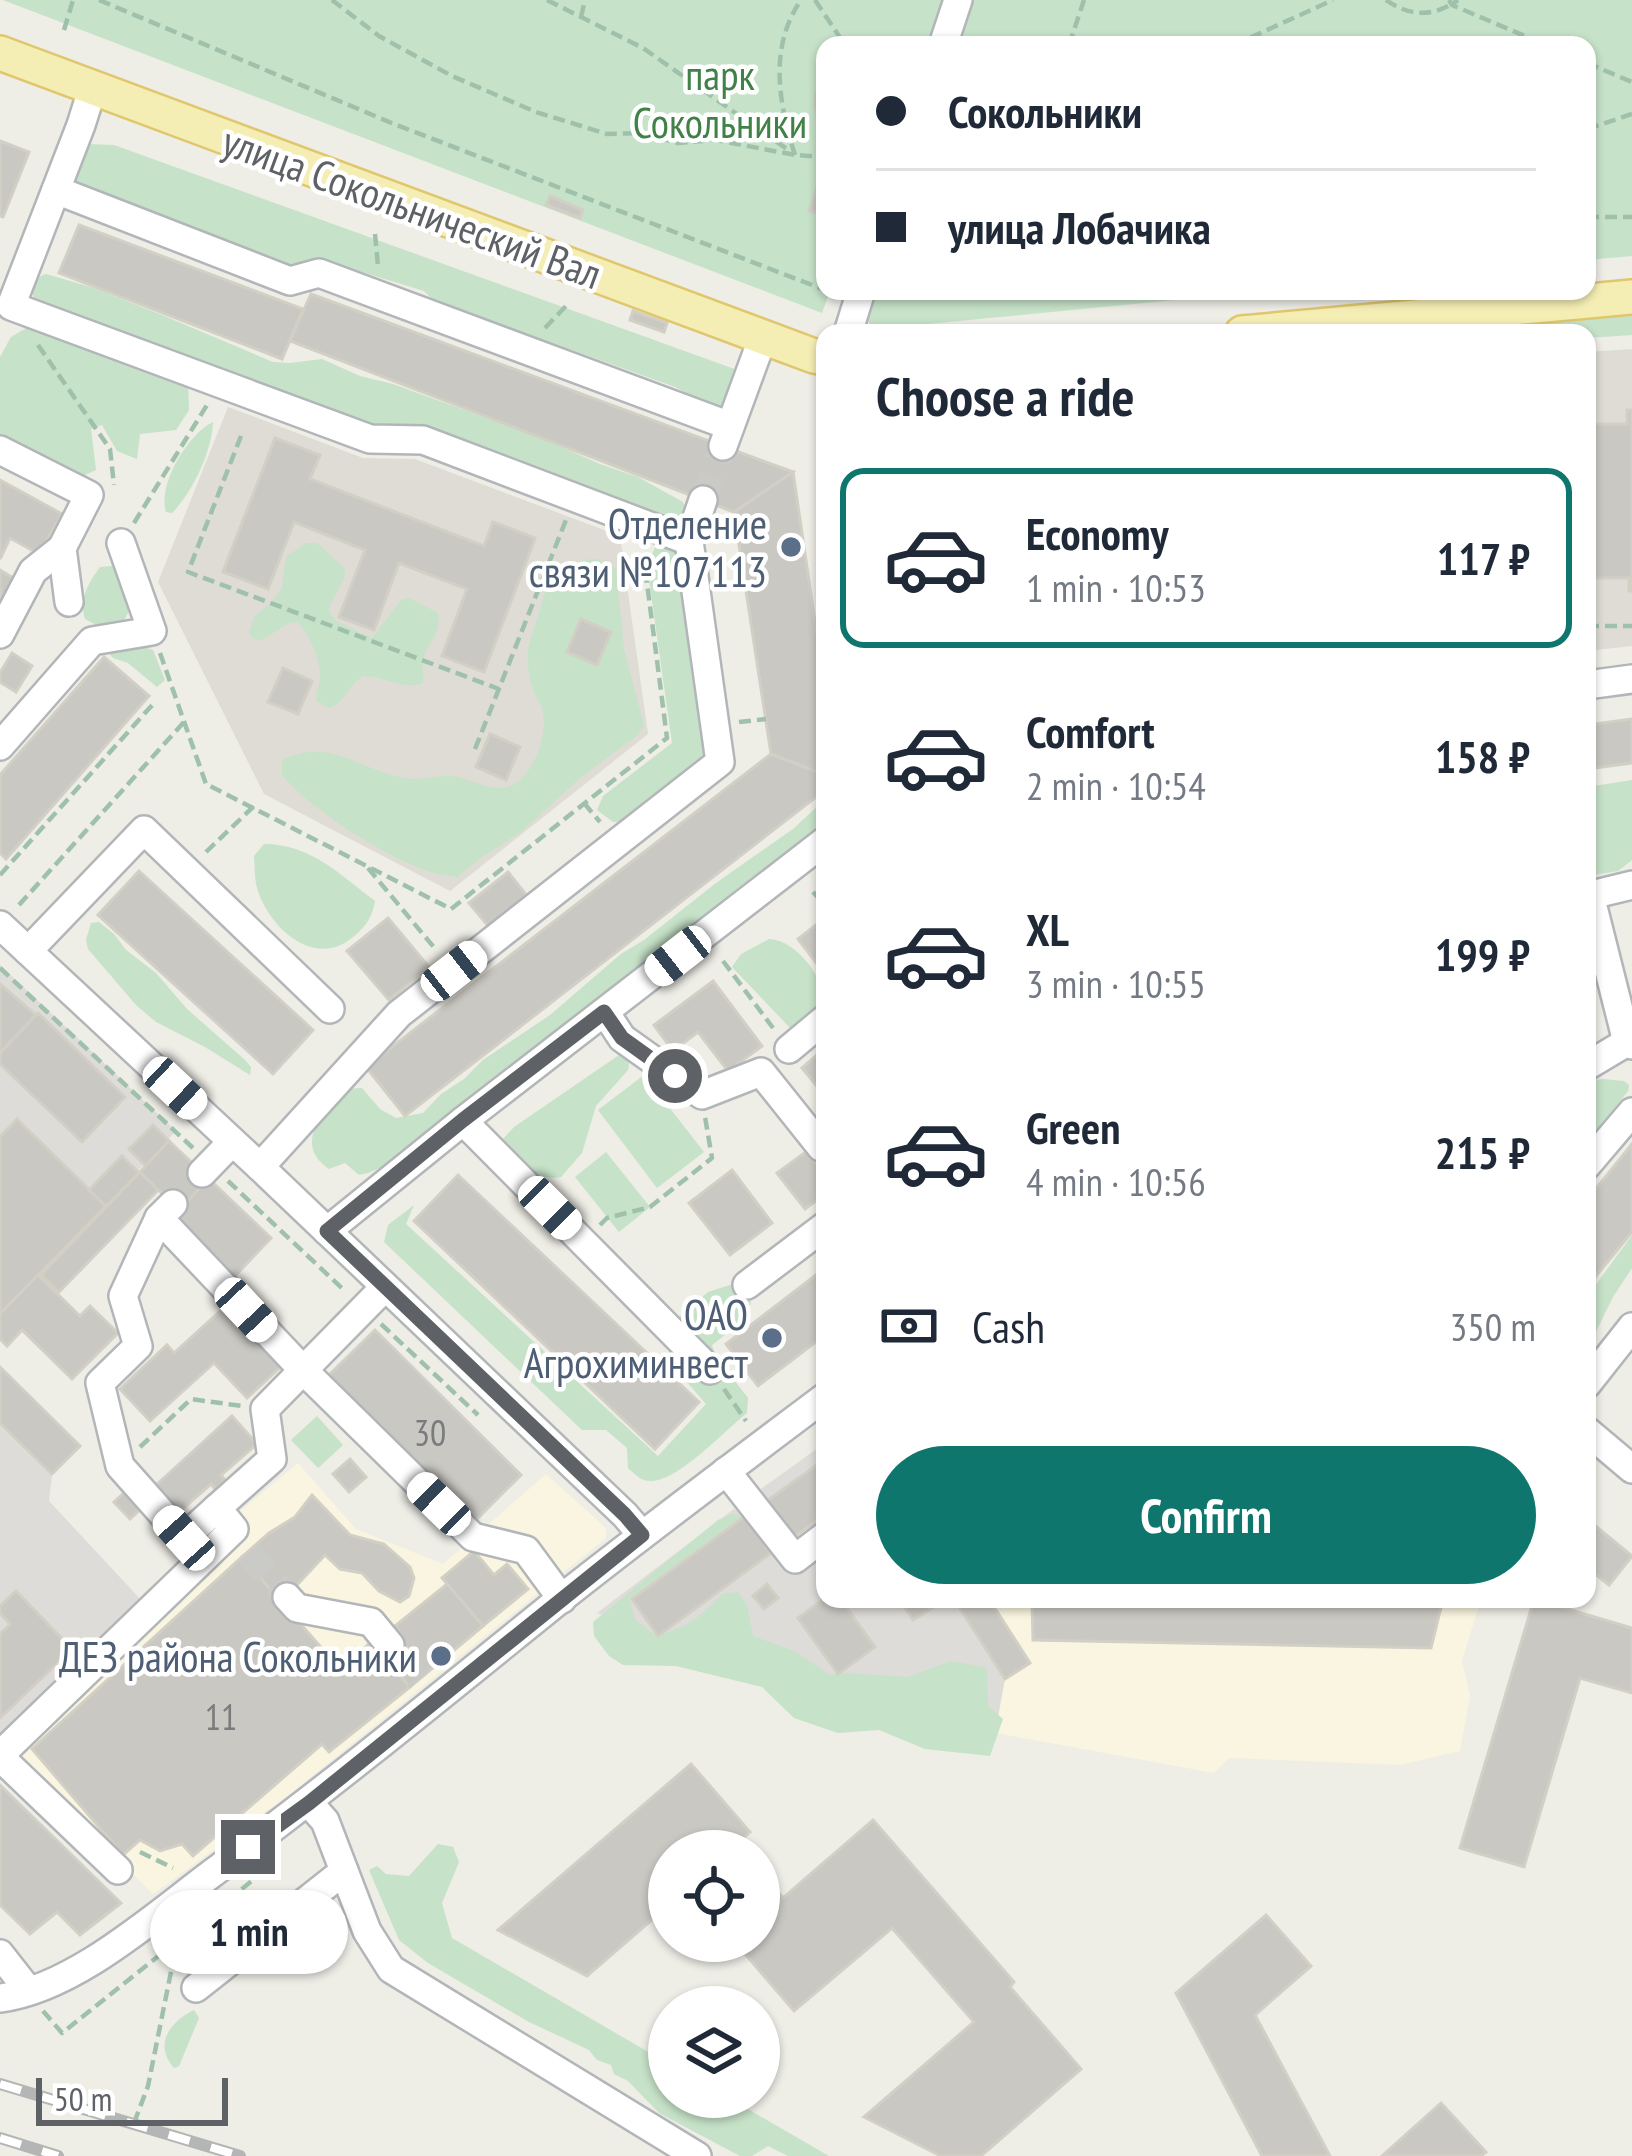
<!DOCTYPE html>
<html lang="en">
<head>
<meta charset="utf-8">
<style>
	body { margin:0; font-family:"PT Sans Narrow",sans-serif; background:#f2f2f3; color:#1f2937; height:100vh; display:flex; flex-direction:column; font-size:45px; white-space:nowrap }
	* { box-sizing:border-box; margin:0 }
	p { font-size:39px; color:#747a83 }
	.icon { flex:none; width:66px; height:66px; fill:none; stroke:currentColor; stroke-width:2; stroke-linecap:round; stroke-linejoin:round }
	.map { position:relative; flex:1; overflow:hidden }
	.sheet { position:absolute; left:816px; top:324px; width:780px; height:1284px; display:flex; flex-direction:column; background:#fff; border-radius:24px; box-shadow:0 3px 9px #0004 }
	.sheet>* { flex:none }
	.banner { position:absolute; left:816px; top:36px; width:780px; height:264px; border-radius:24px; box-shadow:0 3px 9px #0004; display:grid; align-content:center; height:264px; padding:0 60px; background:#fff }
	.controls { position:absolute; left:648px; top:1830px; display:grid; gap:24px }
	.controls a { display:grid; place-items:center; width:132px; height:132px; border-radius:50%; background:#fff; box-shadow:0 3px 9px #0004; font-size:60px }
	.scale { position:absolute; left:36px; bottom:30px; width:192px; box-sizing:border-box; padding-left:12px; border:6px solid #5e6165; border-top:0; font-size:33px; line-height:42px; white-space:nowrap; color:#5e6165; -webkit-text-stroke:9px #fff; paint-order:stroke }
	.end { position:absolute; width:54px; height:54px; margin:-27px; border:15px solid #5e6165; background:#fff; box-shadow:0 0 0 6px #fff }
	.from { border-radius:50% }
	.bubble { position:absolute; height:84px; border-radius:42px; background:#fff; box-shadow:0 3px 9px #0004; font-size:39px; font-weight:800; line-height:84px; text-align:center }
	.car { position:absolute; width:36px; height:72px; margin:-36px -18px; border-radius:15px; box-shadow:0 0 9px 3px #0007; background:linear-gradient(#fff 24%,#345 0 40%,#fff 0 76%,#345 0 86%,#fff 0) }
	.banner b { display:flex; align-items:center; gap:42px; height:114px; font-size:45px }
	.banner b+b { border-top:3px solid #e0e1e3 }
	.banner i { width:30px; height:30px; background:#1f2937 }
	ul { padding:0; list-style:none }
	li { display:flex; align-items:center; gap:36px; height:180px; margin:0 24px 18px; padding:0 36px; border:6px solid transparent; border-radius:24px }
	li div { flex:1 }
	li b { display:block; font-size:45px }
	li em { font-style:normal; font-weight:800 }
	li.on { border-color:#0f766e }
	li>.icon { width:108px; height:108px; stroke-width:1.5 }
	h2 { padding:0 60px; font-size:54px; line-height:144px }
	.pay { display:flex; align-items:center; gap:30px; height:132px; padding:0 60px; font-size:45px }
	.pay p { margin-inline-start:auto }
	.button { display:flex; gap:24px; margin-top:auto; padding:24px 60px }
	.button a { flex:1; height:138px; border-radius:72px; background:#0f766e; color:#fff; font-size:48px; font-weight:800; line-height:138px; text-align:center }
	.map>svg:first-child { display:block }
	.commercial { fill:#faf5e0 }
	.industrial { fill:#dddcd8 }
	.education { fill:#dedcd5 }
	.green { fill:#c6e2c8 }
	.building { fill:#cac8c3; stroke:#d2cfc5; stroke-width:3 }
	.lines { fill:none; stroke-linecap:round; stroke-linejoin:round }
	.minor-tunnel { stroke:#cacac6; stroke-width:27; stroke-dasharray:27 14; stroke-linecap:butt }
	.minor-casing { stroke:#b3b6b9; stroke-width:32 }
	.major-casing { stroke:#e0c76d; stroke-width:38 }
	.path { stroke:#9fc1ab; stroke-width:4.5; stroke-dasharray:12 6; stroke-linecap:butt }
	.minor { stroke:#fff; stroke-width:27 }
	.major { stroke:#f5eeb4; stroke-width:33 }
	.rail-casing { stroke:#b4b5b5; stroke-width:12 }
	.rail { stroke:#fff; stroke-width:8; stroke-dasharray:22; stroke-linecap:butt }
	.route { stroke:#5e6165; stroke-width:15 }
	.service-dot { fill:#5c6f8a; stroke:#fff; stroke-width:4.5 }
	.labels { text-anchor:middle; dominant-baseline:central; stroke-width:9; stroke-linejoin:round; paint-order:stroke }
	.number-label { font-size:36px; fill:#797b7c }
	.park-label { font-size:42px; fill:#418147; stroke:#fff }
	.street-label { font-size:42px; fill:#5e6165; stroke:#fff }
	.service-label { font-size:42px; fill:#4e5e75; stroke:#fff; text-anchor:end }
</style>
</head>
<body>
<div class="map">
<svg width="1632" height="2156" viewBox="0 0 1632 2156">
	<rect width="100%" height="100%" fill="#eeede6"/>
	<g class="commercial">
		<path d="M298 1463 356 1529 443 1564 546 1474 606 1528V1538L290 1794 153 1894 0 1742V1735L219 1529Z"/>
		<path d="M989 1599H1481L1462 1661 1470 1696 1460 1751 1400 1765 1229 1758 1214 1773 995 1733 1005 1679 1030 1662Z"/>
	</g>
	<g class="industrial">
		<path d="M0 965 176 1131 0 1314Z"/>
		<path d="M0 1367 80 1446 52 1474 49 1501 143 1602 0 1735Z"/>
		<path d="M825 1443V1599H989L1030 1663 1005 1679 995 1733 690 1652 597 1613 734 1509 745 1517 767 1501 761 1489Z"/>
	</g>
	<g class="education">
		<path d="M1632 349V646L1587 651V352Z"/>
		<path d="M228 407 363 458 415 459 620 536 648 734 450 891 264 794 158 582Z"/>
	</g>
	<g class="green">
		<path d="M3 0H1632V256L1587 260V45H825V291H830L822 313Z"/>
		<path d="M87 144 114 145 740 371 722 407 710 406 675 387 433 300 424 291 326 261 288 264 226 245 80 186 69 178Z"/>
		<path d="M46 274 94 288 162 315 273 362 290 363 322 359 360 376 393 384 539 437 600 464 638 477 683 502 688 516 674 523 378 428 37 306C30 293 31 278 46 274Z"/>
		<path d="M838 291H1267L876 329 870 325 867 317 871 303Z"/>
		<path d="M1632 305V335L1587 338V333H1416L1551 321Z"/>
		<path d="M33 324 188 382 189 410 176 430 140 434 137 459 117 451 102 425 91 429 96 470 85 475 80 485 0 440V357L11 337Z"/>
		<path d="M213 422C212 451 192 493 172 513L166 512C157 485 188 434 213 422Z"/>
		<path d="M660 537 685 547 714 756 633 821 613 822 597 810 603 796 672 743 647 565Z"/>
		<path d="M306 543H317L345 569C345 586 331 596 329 612L336 621 372 638 401 600 409 598 438 613C441 636 426 643 423 662 422 669 424 676 423 683 402 691 384 675 363 676 349 684 344 704 329 708L316 700C316 693 319 686 320 679 322 664 309 631 297 622L289 623 262 640 254 639 249 633 254 617 272 602 282 588 286 557Z"/>
		<path d="M597 559 616 568 624 649 644 726 634 738 581 777 521 832 482 857 457 877C448 875 437 874 428 871 386 857 310 809 282 775V760C330 737 357 769 404 778 423 782 439 773 458 777 479 782 499 797 519 781 536 767 547 734 543 713 541 701 541 707 536 697 530 684 527 665 528 652 529 640 535 627 538 616 548 580 555 561 597 559Z"/>
		<path d="M121 565 132 604 124 621 102 628 85 619C79 598 88 584 100 567Z"/>
		<path d="M127 641 153 650 165 680 157 687 128 663 113 658 106 650Z"/>
		<path d="M1632 780V860L1618 871 1588 876 1587 787Z"/>
		<path d="M821 803H825V825L815 834 424 1143C403 1153 382 1171 359 1175L345 1163 329 1169C292 1144 324 1113 343 1089L362 1088 380 1109 396 1118 423 1113 441 1094 464 1079 483 1060 550 1015 621 954 644 940 716 883 793 829Z"/>
		<path d="M264 844C311 844 340 875 375 901 372 919 364 929 349 940 313 966 272 929 259 894 254 882 255 869 254 856Z"/>
		<path d="M99 922 114 934 126 950 156 973 187 1009 245 1060 251 1067 250 1075 205 1047 156 1022 136 1005 88 949 86 940 91 923Z"/>
		<path d="M769 939C798 941 825 979 825 1007L792 1030 732 967 741 954Z"/>
		<path d="M622 1053C629 1057 630 1062 628 1070L596 1106 582 1153 561 1177C536 1182 519 1161 501 1146L503 1139 514 1127Z"/>
		<path d="M644 1075 704 1152 657 1188 598 1110Z"/>
		<path d="M1603 1079 1624 1081 1629 1085 1628 1091 1587 1144V1081Z"/>
		<path d="M606 1152 650 1207 619 1232 575 1177Z"/>
		<path d="M414 1205 406 1224 658 1456 706 1404 667 1359 678 1318 708 1292 733 1284 752 1296 748 1317 712 1345 716 1357 748 1398 747 1413C724 1431 681 1478 653 1481 641 1482 636 1475 628 1468L627 1448 606 1430H582L384 1242 388 1225Z"/>
		<path d="M1632 1235V1268L1613 1297 1587 1350V1292L1590 1293Z"/>
		<path d="M317 1416 343 1445 318 1468 291 1440Z"/>
		<path d="M733 1514 741 1517 629 1599 635 1620 657 1636C689 1626 700 1618 722 1594L738 1592 747 1605 753 1636 796 1652 830 1675 846 1673 908 1677 951 1661 987 1668 988 1706 1003 1719 990 1756 925 1749 879 1730 838 1733 794 1718 762 1687 676 1666 623 1665 609 1656 594 1636 593 1622 718 1520Z"/>
		<path d="M438 1844 453 1847 459 1862 442 1903 452 1938 669 2064V2097H727L829 2156H788L768 2146 752 2156H740L659 2113 628 2081 614 2074 611 2065 597 2060 589 2050 529 2022 428 1963 399 1940 369 1870 377 1866 386 1874 409 1876Z"/>
		<path d="M194 2010 199 2018 179 2066 174 2068C153 2044 170 2022 194 2010Z"/>
	</g>
	<g class="building">
		<path d="M825 82V124L817 115 815 104 816 93Z"/>
		<path d="M0 141 29 152 3 217 0 216Z"/>
		<path d="M818 184 825 186V216L809 211Z"/>
		<path d="M550 196 583 210 580 218 546 205Z"/>
		<path d="M79 225 303 309 282 359 59 273Z"/>
		<path d="M311 294 793 472 734 512 290 341Z"/>
		<path d="M633 311 667 323 664 332 630 320Z"/>
		<path d="M1587 386H1589V424H1627V410H1632V591H1629V578H1591V616H1587Z"/>
		<path d="M275 438 320 455 310 479 484 546 493 522 535 538 484 672 442 656 467 589 399 563 374 630 339 617 365 550 294 522 268 589 223 572Z"/>
		<path d="M793 472 825 690V775L771 754 734 512Z"/>
		<path d="M0 480 62 514 39 554 10 538 0 559Z"/>
		<path d="M0 570 15 579 0 610Z"/>
		<path d="M581 619 611 632 597 665 567 652Z"/>
		<path d="M12 653 32 666 16 692 0 682V673Z"/>
		<path d="M104 657 149 696 6 859 0 853V775Z"/>
		<path d="M283 668 312 681 298 714 268 702Z"/>
		<path d="M1632 719V763L1587 769V725Z"/>
		<path d="M490 734 520 747 506 780 476 767Z"/>
		<path d="M771 754 825 775V790L405 1116 366 1067Z"/>
		<path d="M139 871 313 1030 273 1074 98 915Z"/>
		<path d="M508 872 531 901 493 932 469 903Z"/>
		<path d="M388 918 429 967 389 1000 347 951Z"/>
		<path d="M825 918V974L798 939Z"/>
		<path d="M713 981 762 1046 728 1071 698 1032 673 1051 654 1025Z"/>
		<path d="M0 984 36 1015 0 1053Z"/>
		<path d="M38 1013 125 1097 82 1142 0 1064V1053Z"/>
		<path d="M825 1048V1096L802 1068Z"/>
		<path d="M17 1119 106 1206 0 1314V1137Z"/>
		<path d="M153 1125 169 1141 146 1166 129 1149Z"/>
		<path d="M169 1141 209 1179 179 1210 140 1172Z"/>
		<path d="M1632 1144V1232L1587 1287V1200Z"/>
		<path d="M807 1151 825 1175V1194L805 1209 777 1173Z"/>
		<path d="M122 1156 139 1173 106 1206 89 1190Z"/>
		<path d="M732 1170 772 1223 730 1255 689 1203Z"/>
		<path d="M140 1172 158 1190 59 1292 41 1275Z"/>
		<path d="M458 1175 699 1402 655 1449 414 1221Z"/>
		<path d="M209 1179 271 1238 230 1281 168 1221Z"/>
		<path d="M825 1268V1335L758 1386 726 1344Z"/>
		<path d="M38 1275 80 1316 90 1306 118 1333 72 1379 22 1330 7 1346 0 1339V1314Z"/>
		<path d="M230 1302 286 1362 247 1398 214 1363 150 1421 120 1389 167 1345 174 1353Z"/>
		<path d="M375 1330 521 1475 473 1523 327 1377Z"/>
		<path d="M0 1367 80 1446 52 1474 0 1423Z"/>
		<path d="M232 1416 257 1444 221 1475 225 1480 215 1489 211 1484 178 1513 154 1487Z"/>
		<path d="M350 1459 366 1477 349 1492 333 1474Z"/>
		<path d="M825 1459V1514L794 1537 768 1500Z"/>
		<path d="M126 1491 142 1508 130 1519 114 1502Z"/>
		<path d="M312 1495 350 1535 384 1544 410 1567 414 1578 409 1596 400 1602 379 1591 362 1573 340 1569 325 1555 281 1602 242 1557 269 1533 295 1517Z"/>
		<path d="M744 1517 771 1553 658 1636 632 1599Z"/>
		<path d="M1587 1519 1632 1556 1609 1585 1587 1567Z"/>
		<path d="M474 1551 494 1575 507 1564 528 1589 483 1626 442 1578Z"/>
		<path d="M242 1557 340 1669 371 1642 410 1687 329 1752 322 1744 193 1856 182 1844 160 1851 140 1840 123 1855 32 1749Z"/>
		<path d="M447 1584 483 1626 410 1687 381 1653 402 1635 395 1626Z"/>
		<path d="M767 1584 778 1598 764 1609 753 1596Z"/>
		<path d="M16 1591 72 1649 0 1718V1634L10 1624 0 1613V1606Z"/>
		<path d="M825 1598 840 1599 875 1647 838 1674 798 1618Z"/>
		<path d="M899 1599H938L940 1603 913 1620Z"/>
		<path d="M954 1599H989L1030 1663 1005 1679Z"/>
		<path d="M1032 1599H1443L1431 1648 1033 1640Z"/>
		<path d="M1534 1599 1632 1628V1693L1580 1678 1524 1867 1460 1848Z"/>
		<path d="M691 1764 750 1832 736 1844 742 1851H669V1905L587 1976 498 1930Z"/>
		<path d="M0 1785 121 1903 80 1935 57 1912 30 1934 0 1905Z"/>
		<path d="M873 1820 1014 1982 1010 1987 1081 2069 981 2156H941L864 2117 974 2022 892 1928 794 2011 734 1941H759V1871L783 1898Z"/>
		<path d="M1266 1915 1311 1966 1255 2015 1330 2156H1262L1176 1993Z"/>
		<path d="M1441 2103 1486 2152 1481 2156H1382Z"/>
	</g>
	<g class="lines">
		<g class="minor-tunnel">
			<path d="M703 500 723 446"/>
			<path d="M248 1553 287 1597"/>
			<path d="M390 1645 420 1679"/>
		</g>
		<defs>
			<g id="minor">
				<path d="M943 45 958 0"/>
				<path d="M93 87 81 125 11 306 370 439 423 440 689 541"/>
				<path d="M56 190 290 281 319 273 730 426"/>
				<path d="M848 333 861 291"/>
				<path d="M723 446 763 337"/>
				<path d="M0 450 89 495 62 548 69 602"/>
				<path d="M0 634 33 571 62 548"/>
				<path d="M1587 685 1632 679"/>
				<path d="M0 746 92 641 152 631 121 543"/>
				<path d="M1590 895 1627 1042 1632 1045"/>
				<path d="M1587 896 1632 885"/>
				<path d="M0 925 260 1167 625 1515 642 1535"/>
				<path d="M28 951 144 830 330 1009"/>
				<path d="M605 1012 622 1038 702 1095 761 1072 821 1147"/>
				<path d="M789 1049 825 1019"/>
				<path d="M1587 1066 1627 1042"/>
				<path d="M463 1121 710 1370"/>
				<path d="M1587 1165 1632 1112"/>
				<path d="M260 1167 399 1014 720 762 689 541 703 500"/>
				<path d="M202 1173 232 1142"/>
				<path d="M173 1204 159 1218 123 1296 138 1346 100 1383 120 1466 184 1538 217 1508"/>
				<path d="M159 1218 304 1371 473 1537 526 1550 562 1599"/>
				<path d="M327 1231 463 1121 825 841"/>
				<path d="M747 1285 825 1226"/>
				<path d="M1587 1384 1632 1327"/>
				<path d="M1587 1431 1632 1469"/>
				<path d="M726 1471 795 1559 825 1536"/>
				<path d="M287 1597 297 1608 371 1622 390 1645"/>
				<path d="M0 1755 234 1529 217 1508 272 1459 265 1409 384 1288"/>
				<path d="M0 1757 118 1870"/>
				<path d="M309 1803 325 1821 367 1931 391 1969 697 2156"/>
				<path d="M0 1954 29 1991"/>
				<path d="M196 1988 344 1871"/>
				<path d="M0 1998C75 1989 158 1913 218 1869 336 1782 449 1689 563 1597 649 1529 737 1463 825 1397"/>
			</g>
			<g id="major">
				<path d="M0 53 814 356 825 358"/>
				<path d="M1242 333 1632 297"/>
			</g>
		</defs>
		<use href="#minor" class="minor-casing"/>
		<use href="#major" class="major-casing"/>
		<g class="path">
			<path d="M99 0 394 124 825 290"/>
			<path d="M332 0 379 36 452 76 536 112 607 134 640 133 678 143 716 140 795 155 825 157"/>
			<path d="M547 0 643 48 791 152"/>
			<path d="M815 0 845 45"/>
			<path d="M1386 0C1410 17 1434 17 1458 0"/>
			<path d="M1449 0 1452 5 1546 45"/>
			<path d="M581 17 585 0"/>
			<path d="M64 30 73 0"/>
			<path d="M1069 45 1084 0"/>
			<path d="M1234 45 1333 0"/>
			<path d="M1587 63 1632 82"/>
			<path d="M1587 129 1632 114"/>
			<path d="M795 155C779 104 768 48 801 0"/>
			<path d="M1587 217H1632"/>
			<path d="M375 234 378 266"/>
			<path d="M545 328 566 306"/>
			<path d="M38 345 110 449 114 485"/>
			<path d="M241 436 188 572 499 689"/>
			<path d="M134 523 207 405"/>
			<path d="M1587 626H1632"/>
			<path d="M160 653 206 784 451 909 667 738 644 560 647 552"/>
			<path d="M739 722 766 719"/>
			<path d="M475 749 566 520"/>
			<path d="M584 803 600 822"/>
			<path d="M206 852 254 806"/>
			<path d="M368 868 437 951"/>
			<path d="M0 875 154 703"/>
			<path d="M813 892 825 905"/>
			<path d="M19 905 184 722"/>
			<path d="M723 961 773 1028"/>
			<path d="M0 968 193 1148"/>
			<path d="M228 1181 346 1292"/>
			<path d="M600 1225 607 1218 650 1207 712 1158 705 1117"/>
			<path d="M381 1324 478 1415"/>
			<path d="M724 1389 746 1421"/>
			<path d="M140 1447 191 1399 242 1406"/>
			<path d="M140 1852 173 1868"/>
			<path d="M43 2011 62 2033 176 1942"/>
			<path d="M134 2123 148 2086 177 1942 270 1866"/>
		</g>
		<use href="#minor" class="minor"/>
		<use href="#major" class="major"/>
		<defs>
			<g id="rail">
				<path d="M0 2084 240 2156"/>
				<path d="M0 2138 58 2156"/>
			</g>
		</defs>
		<use href="#rail" class="rail-casing"/>
		<use href="#rail" class="rail"/>
	</g>
	<g class="lines">
		<path class="route" d="M248 1847 309 1803 642 1535 625 1515 327 1231 463 1120 604 1012 622 1038 675 1076"/>
	</g>
	<g class="service-dot">
		<circle cx="791" cy="547" r="12"/>
		<circle cx="772" cy="1338" r="12"/>
		<circle cx="441" cy="1656" r="12"/>
	</g>
	<g class="labels">
		<g class="number-label">
			<text x="430" y="1432">30</text>
			<text x="221" y="1716">11</text>
		</g>
		<g class="park-label">
			<text x="720" y="74">парк<tspan x="720" dy="48">Сокольники</tspan></text>
		</g>
		<g class="street-label">
			<text transform="translate(412 207) rotate(20)">улица Сокольнический Вал</text>
		</g>
		<g class="service-label">
			<text x="767" y="523">Отделение<tspan x="767" dy="48">связи №107113</tspan></text>
			<text x="748" y="1314">ОАО<tspan x="748" dy="48">Агрохиминвест</tspan></text>
			<text x="417" y="1656">ДЕЗ района Сокольники</text>
		</g>
	</g>
</svg>
<div class="controls">
<a><svg class="icon" aria-label="locate" viewBox="0 0 24 24"><circle cx="12" cy="12" r="6"/><path d="M12 2v4M12 18v4M2 12h4M18 12h4"/></svg></a>
<a><svg class="icon" aria-label="layers" viewBox="0 0 24 24"><path d="M12 4l9 5-9 5-9-5zM3 14l9 5 9-5"/></svg></a>
</div>
<div class="scale">50 m</div>
<i class="end from" style="left:675px;top:1076px"></i>
<i class="end" style="left:248px;top:1847px"></i>
<div class="bubble" style="left:150px;top:1890px;width:198px">1 min</div>
<i class="car" style="left:678px;top:956px;rotate:232deg"></i>
<i class="car" style="left:454px;top:971px;rotate:52deg"></i>
<i class="car" style="left:175px;top:1088px;rotate:133deg"></i>
<i class="car" style="left:550px;top:1208px;rotate:135deg"></i>
<i class="car" style="left:246px;top:1310px;rotate:137deg"></i>
<i class="car" style="left:439px;top:1504px;rotate:314deg"></i>
<i class="car" style="left:184px;top:1538px;rotate:318deg"></i>
<div class="banner">
<b><i class="from"></i>Сокольники</b>
<b><i></i>улица Лобачика</b>
</div>
<section class="sheet">
<h2>Choose a ride</h2>
<ul>
<li class="on"><svg class="icon" aria-label="car" viewBox="0 0 24 24"><path d="M5 17H2v-5l4-1 3-4h7l3 4 3 1v5h-3M9 17h6M6 11h13"/><circle cx="7" cy="17" r="2"/><circle cx="17" cy="17" r="2"/></svg><div><b>Economy</b><p>1 min · 10:53</p></div><em>117 ₽</em></li>
<li><svg class="icon" aria-label="car" viewBox="0 0 24 24"><path d="M5 17H2v-5l4-1 3-4h7l3 4 3 1v5h-3M9 17h6M6 11h13"/><circle cx="7" cy="17" r="2"/><circle cx="17" cy="17" r="2"/></svg><div><b>Comfort</b><p>2 min · 10:54</p></div><em>158 ₽</em></li>
<li><svg class="icon" aria-label="car" viewBox="0 0 24 24"><path d="M5 17H2v-5l4-1 3-4h7l3 4 3 1v5h-3M9 17h6M6 11h13"/><circle cx="7" cy="17" r="2"/><circle cx="17" cy="17" r="2"/></svg><div><b>XL</b><p>3 min · 10:55</p></div><em>199 ₽</em></li>
<li><svg class="icon" aria-label="car" viewBox="0 0 24 24"><path d="M5 17H2v-5l4-1 3-4h7l3 4 3 1v5h-3M9 17h6M6 11h13"/><circle cx="7" cy="17" r="2"/><circle cx="17" cy="17" r="2"/></svg><div><b>Green</b><p>4 min · 10:56</p></div><em>215 ₽</em></li>
</ul>
<div class="pay"><svg class="icon" aria-label="cash" viewBox="0 0 24 24"><path d="M3 7h18v10H3z"/><circle cx="12" cy="12" r="2"/></svg>Cash<p>350 m</p></div>
<div class="button"><a>Confirm</a></div>
</section>
</div>
</body>
</html>
